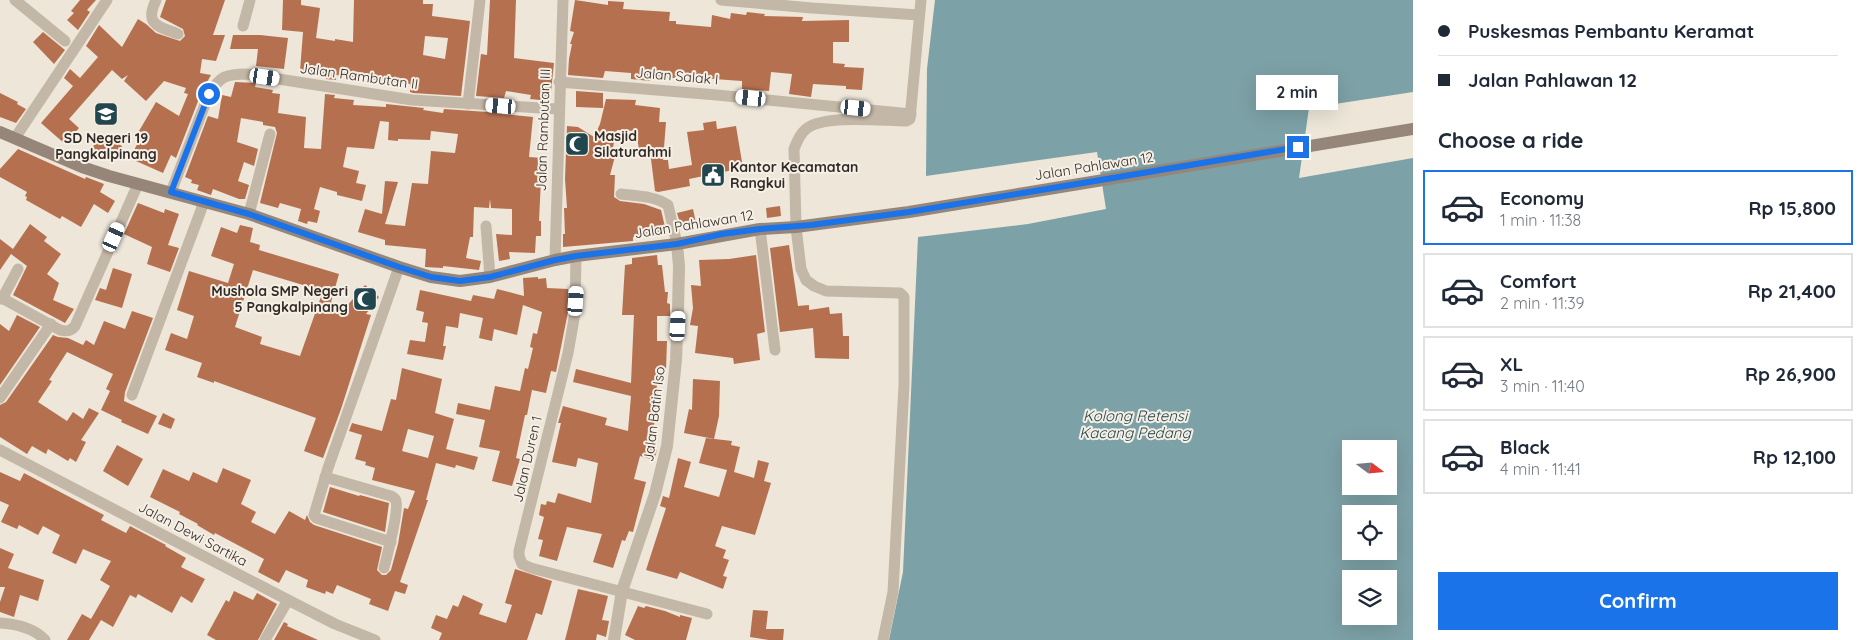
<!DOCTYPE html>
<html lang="en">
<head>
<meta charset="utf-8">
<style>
	body { margin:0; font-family:Quicksand,sans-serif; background:#f6f6f7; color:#1f2937; height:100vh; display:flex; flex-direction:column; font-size:19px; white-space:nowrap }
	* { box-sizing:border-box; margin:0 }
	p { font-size:16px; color:#747a83 }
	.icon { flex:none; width:28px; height:28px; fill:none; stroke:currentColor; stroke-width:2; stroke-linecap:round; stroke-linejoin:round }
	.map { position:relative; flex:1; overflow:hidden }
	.panel { display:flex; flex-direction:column; background:#fff; width:450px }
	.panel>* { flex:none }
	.top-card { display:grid; align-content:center; height:110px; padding:0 25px; background:#fff }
	.needle { width:32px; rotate:106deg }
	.tools { position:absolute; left:1342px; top:440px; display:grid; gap:10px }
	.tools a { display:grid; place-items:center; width:55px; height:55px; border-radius:0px; background:#fff; box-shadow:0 5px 20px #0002; font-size:25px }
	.end { position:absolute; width:22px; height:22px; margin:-11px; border:6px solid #1a73e8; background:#fff; box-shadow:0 0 0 2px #fff }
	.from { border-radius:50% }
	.bubble { position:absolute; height:35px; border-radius:0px; background:#fff; box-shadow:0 5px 20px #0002; font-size:16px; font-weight:800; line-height:35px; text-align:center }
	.car { position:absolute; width:15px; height:30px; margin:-15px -8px; border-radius:6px; box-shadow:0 0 4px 1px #0007; background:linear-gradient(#fff 24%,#345 0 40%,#fff 0 76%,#345 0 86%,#fff 0) }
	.top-card b { display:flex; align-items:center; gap:18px; height:48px; font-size:19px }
	.top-card b+b { border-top:1px solid #e0e1e3 }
	.top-card i { width:12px; height:12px; background:#1f2937 }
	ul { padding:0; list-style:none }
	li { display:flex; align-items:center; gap:15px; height:75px; margin:0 10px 8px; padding:0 15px; border:2px solid #e0e1e3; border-radius:0px }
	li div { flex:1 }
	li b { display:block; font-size:19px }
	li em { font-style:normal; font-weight:800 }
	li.active { border-color:#1a73e8 }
	li>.icon { width:45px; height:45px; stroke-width:1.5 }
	h2 { padding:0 25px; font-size:22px; line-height:60px }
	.button { display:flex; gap:10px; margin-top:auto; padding:10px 25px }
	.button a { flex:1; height:58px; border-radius:0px; background:#1a73e8; color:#fff; font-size:20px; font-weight:800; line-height:58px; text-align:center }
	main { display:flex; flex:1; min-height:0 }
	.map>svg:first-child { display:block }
	.water { fill:#7ca1a6; fill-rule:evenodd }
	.building { fill:#b5714f; fill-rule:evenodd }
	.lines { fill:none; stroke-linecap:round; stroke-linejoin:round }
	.minor { stroke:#c3b7a7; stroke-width:11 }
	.tertiary { stroke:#c3b7a7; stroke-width:12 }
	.secondary { stroke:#968679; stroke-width:12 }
	.route { stroke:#1a73e8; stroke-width:6 }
	.labels { text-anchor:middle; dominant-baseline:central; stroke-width:4; stroke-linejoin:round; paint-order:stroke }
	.street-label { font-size:14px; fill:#312b27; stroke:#f6efe5 }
	.poi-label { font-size:14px; font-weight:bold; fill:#312b27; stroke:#f6efe5; text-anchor:start }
	.water-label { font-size:15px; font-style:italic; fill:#22464d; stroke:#f6efe5 }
</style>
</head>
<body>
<main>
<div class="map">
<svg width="1413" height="640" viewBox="0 0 1413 640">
	<rect width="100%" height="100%" fill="#ede6d9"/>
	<path class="water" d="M935 0H1413V92L1309 108 1299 178 1413 158V640H889L903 572 918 237 1028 224 1106 209 1097 152 926 176 927 69ZM1351 449H1389V486H1351ZM1351 514H1389V551H1351ZM1351 579H1389V616H1351Z"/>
	<g class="building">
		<path d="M80 0H96L87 10 90 12 78 30 67 20 74 13 71 11Z"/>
		<path d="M166 0H225L213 35H225L216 61 202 59 200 73 211 75 202 91 176 158 171 155 163 173 136 161 138 158 132 154 143 133 139 131 156 102 179 116 188 94 184 93 186 88 164 81 146 101 124 81 128 75 122 79 112 70 69 119 79 128 65 144 41 123 73 86 64 78 70 69 80 78 98 57 86 46 99 25 122 47 138 19 146 24 156 33 180 41 185 36 183 29 160 17Z"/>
		<path d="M283 0H301V5L320 8 316 38 335 41V39L353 42 354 0H423V4H433L432 16 470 21 461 96 413 93 410 92V84L336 75V80L326 79V76L300 71 303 32 282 30ZM425 36 448 38 445 59 423 55Z"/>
		<path d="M490 0H516L514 58 554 63 550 101 530 99 531 95 506 91 504 98 476 96 481 54 487 55Z"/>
		<path d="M575 0 608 5V1L624 2 623 9 670 12 669 21H676V24L711 27 712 15 730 19 731 13 746 15 747 12 765 14 764 16 803 17 802 21 849 20V42H833V63L845 64 844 67 864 68 862 90 846 89V86L813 84 811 97 789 94 792 74 771 72 769 91 742 89V81L686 77V78H650V81L631 79V73L605 71 603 78 568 75 569 59 572 44H570L574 32 570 31Z"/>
		<path d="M43 32 65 50 54 64 33 42Z"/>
		<path d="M233 35H260L288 38 284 69 256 66 258 49H230Z"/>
		<path d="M235 82 256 83 255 87 273 90 272 93 280 94 278 113 306 117 304 148 321 149 325 94 335 95 334 98 354 100 353 105 386 107V104L424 108 423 110 443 113 444 109 502 113V114L533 117 529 157 542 158 539 221H541V236H536L535 253 509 252 510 259 499 261 496 234 512 235V209L491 208 490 199 489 208 474 207 473 237H470L466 258 481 261 479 270 443 266V268L425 267 426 249 385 245V240L358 232 365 209 382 214 385 181 398 182 385 224 405 226 412 183 428 184 431 151 455 153 458 134 431 131 430 140 398 139V141L388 140 389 122 380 121 374 149 347 147 343 167 359 171 356 183 366 185 362 201 337 195V192L320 187 314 209 320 211 317 223 308 221 307 224 298 221 301 209 280 203 278 208 260 203 277 133 275 127 263 125V122L241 118 237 142 258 149 254 166 244 162 238 181 249 185 245 199H239L213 189 211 195 197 190 199 185 191 183 192 180 185 177 208 116 218 119 222 95 231 97Z"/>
		<path d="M576 91 603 93V108L576 107Z"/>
		<path d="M0 93 18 102 17 104 26 109 16 123 0 117Z"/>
		<path d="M606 99 636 100 635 105 660 108 659 122H666L663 160H668L669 169 692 165 687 132 704 130 703 123 716 121 717 129 736 126 743 168 689 179 690 186 658 192 655 191 650 151 639 149 636 131 617 130 613 147 617 149 610 175H615L614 197 620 201 644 204 661 210 666 231 633 237V241L563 247V234H565L564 208H567L565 179 567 126 578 127 594 137 600 124Z"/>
		<path d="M107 138 122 146 114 161 92 149 97 139 105 143Z"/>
		<path d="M18 149 85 179 86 177 104 184 100 192 115 201 108 213 94 204 81 227 62 216 60 219 26 200 27 197 25 196 27 192 0 177V169Z"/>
		<path d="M138 203 164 213 165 209 179 214 168 245 179 248 170 272 147 264 152 247 124 234Z"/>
		<path d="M780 206 781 216 767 218 766 208Z"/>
		<path d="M693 209 696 223 681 226 677 213Z"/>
		<path d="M30 224 47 237 44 241 61 254 47 274 59 283 53 300 74 309 65 323 13 295 27 266 11 254 0 270V239L13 249Z"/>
		<path d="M240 225 253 228 250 242 260 245 259 250 339 274 331 302 346 307 365 285 379 297 366 314 371 315 341 409 323 458 304 451 316 418 214 381V383L197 377 202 363 165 350 171 333 187 339 194 316 177 310 189 271 228 283 234 264 211 256 221 227 237 233ZM253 270 323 291 300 356 260 344 262 337 235 327Z"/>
		<path d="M789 245 798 306 809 305V310L829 307 830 314 842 313 843 336H849V359L815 358 813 328 780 332 770 248Z"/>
		<path d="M657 255 658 265H662L665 292H668L667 303 670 304V316H657V341H667L666 370H658L654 427H651L646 446 657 450 654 460 640 456 634 479 646 482 633 532 629 531 625 541 622 540 613 568 593 562 602 534 567 527 557 561 539 556 543 540 538 539 544 517 539 515 541 504 546 505 547 501 555 503 558 493 591 503 598 463 578 458 576 467 552 462 561 423H558L563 406 607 418 605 425 628 431 631 396 573 382 576 369 631 383 634 315H622L625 265 632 264V258Z"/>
		<path d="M756 255 765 332 757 334 760 360 734 364 733 358 695 353 698 326 690 325 693 308 691 285 701 286 699 260 729 259Z"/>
		<path d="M113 268 132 274 122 308 95 300 100 288 106 290Z"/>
		<path d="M538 277V279L546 278 547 288 568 289V312L556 372 551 371 546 393 532 390 527 415H525L516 458 520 459 512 486 492 481 500 451 479 447 485 420 456 414 458 403 490 410 495 386 520 391 525 368 528 369 533 348 530 347 533 333 537 334 542 312 523 305 517 335 494 329 492 341 479 338 483 318 460 313 458 328 446 326 443 346H446L443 360 407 354 410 340 425 342 428 323 422 322 424 312 416 310 420 290 471 301 473 295 494 299 497 289 524 296 523 278Z"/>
		<path d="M132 311 153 318 125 392 124 401 157 416 148 434 121 422 122 420 101 410 110 391 106 389 113 374 67 352 49 380 52 381 38 402 67 421 73 412 83 419 89 408 99 413 81 440 86 442 76 462 70 458 68 461 48 449 46 454 32 446 27 454 0 437V405L6 402 53 335 58 337 68 338 83 345 86 340 94 345 104 321 125 329Z"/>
		<path d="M17 315 40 327 0 385V324L9 331Z"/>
		<path d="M402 368 442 379 435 413 454 419 446 449 478 457 474 470 456 465 455 468 436 463 426 500H428L400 582 408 585 405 594 395 591 388 611 369 604 371 599 337 585 333 594 326 591 325 594 306 587 308 580 286 570 279 583 258 572 264 559 215 533 214 535 197 525 198 524 179 514 180 512 150 497 163 469 189 481 193 472 217 483 223 468 251 480 241 504 256 512 251 522 275 534 289 511 305 520 307 515 310 522 314 525 382 547 377 570 382 575H386L391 570 398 544 404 508 408 509 415 491 372 480 375 468 365 465 366 462 355 459 362 435 349 431 352 423 382 431 391 399 396 400ZM408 429 434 436 428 458 402 451Z"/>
		<path d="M693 379 720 381 719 416 714 439 684 433 689 409 692 410Z"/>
		<path d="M163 413 175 419 171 429 158 424Z"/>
		<path d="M706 438 732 441 731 445 740 447 734 472 754 478 758 460 769 463 764 481 771 483 755 535 722 526 715 546 726 550 723 558 729 560 723 576 727 577 723 589 680 572 677 579 646 570 666 508 660 506 663 496 669 498 678 458 691 462 684 487 719 497 727 470 699 463Z"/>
		<path d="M117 445 143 459 128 486 103 471Z"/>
		<path d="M0 472 20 481 24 473 104 515 101 520 126 533 130 526 166 545 165 546 186 558 181 567 205 579 192 603 181 596 172 613 138 594 136 598 130 595 113 627 101 620 89 640H67L82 614 91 619 110 586 100 580 111 561 83 549 76 564 52 553 60 535 43 526 38 535 19 525 17 529 1 522 9 505 0 501Z"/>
		<path d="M330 487 359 496 360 495 389 503 385 532 323 512Z"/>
		<path d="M0 548 14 554 8 568 44 580 38 601 20 595 14 617 0 612V602L5 587H0Z"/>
		<path d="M515 569 552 581 542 615 536 613 527 640H439L442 633 431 628 436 615 447 619 453 605 458 607 463 595 483 604 479 614 506 623 512 605 505 603Z"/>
		<path d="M578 589 608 596 602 620 609 621 606 637 597 634 596 640H565Z"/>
		<path d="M234 591 253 600 257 593 277 604 258 640H216L207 635 226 600 229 602Z"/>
		<path d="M638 606 644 608 646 606 665 611 680 617V615L692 618 686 640H635L625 635Z"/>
		<path d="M753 610 768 611 766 629H784L783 640H769L750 637Z"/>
		<path d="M284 622 288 624 287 626 318 640H274Z"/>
	</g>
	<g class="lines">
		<g class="minor">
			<path d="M15 0 65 41"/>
			<path d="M156 0C144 25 158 26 178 34"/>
			<path d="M721 0 812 8 919 15"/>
			<path d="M243 26 250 0"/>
			<path d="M559 82 717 95 911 114"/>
			<path d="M468 104 480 0"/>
			<path d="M15 138 107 0"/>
			<path d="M171 192 209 94C220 76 226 74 247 74L412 100 558 109"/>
			<path d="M621 194C637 196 655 196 668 205L677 244"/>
			<path d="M249 214 270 134"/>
			<path d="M486 226 490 277"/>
			<path d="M760 229 775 350"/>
			<path d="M576 256 575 313 568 353 519 551V556L522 564 531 568 707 614"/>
			<path d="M555 260 563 0"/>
			<path d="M0 297 60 330C67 332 71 331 75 326L138 184"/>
			<path d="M2 299 18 269"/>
			<path d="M132 395 204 202"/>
			<path d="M0 398 51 324"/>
			<path d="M0 450 288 600 335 624 375 640"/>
			<path d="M325 477 391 496C393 497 395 498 396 501 399 511 387 556 384 568"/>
			<path d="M391 542 316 518 314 515 328 468 399 267"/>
			<path d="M0 623C16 624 34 628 45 640"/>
			<path d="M265 640 288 600"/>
			<path d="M883 640 893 592 904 385V297L900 293 826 291 814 286 806 280 801 269 796 227 794 149C797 141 800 134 806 129 824 114 882 121 906 121L910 119 921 0"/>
		</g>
		<path class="tertiary" d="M614 640 622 591 655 494 667 446 676 360 678 310 679 266 677 244"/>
		<path class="secondary" d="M0 132 82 167 109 176 249 214 399 267 431 277 460 281 490 277 555 260 576 256 677 244 760 229 796 227 909 212 1413 129"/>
	</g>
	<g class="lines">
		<path class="route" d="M209 94 171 192 249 214 399 267 431 277 460 281 490 277 555 260 576 256 677 244 722 234 760 229 811 225 909 212 1298 147"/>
	</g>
	<defs>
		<symbol id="school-square" viewBox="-11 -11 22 22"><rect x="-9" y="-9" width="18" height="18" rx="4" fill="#22464d" stroke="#f6efe5"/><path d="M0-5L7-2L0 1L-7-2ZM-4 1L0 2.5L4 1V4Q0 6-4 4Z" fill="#fff"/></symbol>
		<symbol id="mosque-square" viewBox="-11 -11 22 22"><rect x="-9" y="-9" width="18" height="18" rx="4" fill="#22464d" stroke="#f6efe5"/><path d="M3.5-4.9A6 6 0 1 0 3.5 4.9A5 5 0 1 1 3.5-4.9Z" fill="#fff"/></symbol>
		<symbol id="civic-square" viewBox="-11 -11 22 22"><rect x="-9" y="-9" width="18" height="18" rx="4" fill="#22464d" stroke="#f6efe5"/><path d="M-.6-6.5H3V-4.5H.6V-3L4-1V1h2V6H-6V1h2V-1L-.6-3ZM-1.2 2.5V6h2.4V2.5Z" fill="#fff"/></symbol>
	</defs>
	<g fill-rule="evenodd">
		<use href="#school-square" x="92" y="100" width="28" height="28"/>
		<use href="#mosque-square" x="563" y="130" width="28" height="28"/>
		<use href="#civic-square" x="699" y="161" width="28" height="28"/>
		<use href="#mosque-square" x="351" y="285" width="28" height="28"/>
	</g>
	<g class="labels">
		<g class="street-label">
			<text transform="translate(359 76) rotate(8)">Jalan Rambutan II</text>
			<text transform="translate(677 76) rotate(5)">Jalan Salak I</text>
			<text transform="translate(543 130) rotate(-88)">Jalan Rambutan III</text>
			<text transform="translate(1094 166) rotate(-9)">Jalan Pahlawan 12</text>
			<text transform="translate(694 224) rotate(-9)">Jalan Pahlawan 12</text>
			<text transform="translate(654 414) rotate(-83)">Jalan Batin Iso</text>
			<text transform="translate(527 459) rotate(-77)">Jalan Duren 1</text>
			<text transform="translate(193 534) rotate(28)">Jalan Dewi Sartika</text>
		</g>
		<g class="poi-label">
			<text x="594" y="136">Masjid<tspan x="594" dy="16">Silaturahmi</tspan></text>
			<text x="106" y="138" text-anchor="middle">SD Negeri 19<tspan x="106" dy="16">Pangkalpinang</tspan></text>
			<text x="730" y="167">Kantor Kecamatan<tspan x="730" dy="16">Rangkui</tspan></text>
			<text x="348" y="291" text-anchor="end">Mushola SMP Negeri<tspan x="348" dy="16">5 Pangkalpinang</tspan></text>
		</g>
		<g class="water-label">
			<text x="1135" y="415">Kolong Retensi<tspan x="1135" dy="17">Kacang Pedang</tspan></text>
		</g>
	</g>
</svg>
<div class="tools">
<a><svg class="needle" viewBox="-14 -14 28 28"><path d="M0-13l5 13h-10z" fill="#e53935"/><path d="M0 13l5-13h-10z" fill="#747a83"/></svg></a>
<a><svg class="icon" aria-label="locate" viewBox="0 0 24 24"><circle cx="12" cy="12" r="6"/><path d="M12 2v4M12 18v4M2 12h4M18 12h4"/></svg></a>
<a><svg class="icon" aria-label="layers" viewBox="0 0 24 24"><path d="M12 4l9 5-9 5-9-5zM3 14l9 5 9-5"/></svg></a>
</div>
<i class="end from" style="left:209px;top:94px"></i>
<i class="end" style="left:1298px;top:147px"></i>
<div class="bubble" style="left:1256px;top:75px;width:82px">2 min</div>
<i class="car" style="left:265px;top:77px;rotate:99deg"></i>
<i class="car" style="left:751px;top:98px;rotate:276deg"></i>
<i class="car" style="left:501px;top:106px;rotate:274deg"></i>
<i class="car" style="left:856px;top:108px;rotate:96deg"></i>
<i class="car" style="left:114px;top:237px;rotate:24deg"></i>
<i class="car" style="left:576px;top:301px;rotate:4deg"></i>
<i class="car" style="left:678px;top:326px;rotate:3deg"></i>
</div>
<section class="panel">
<div class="top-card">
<b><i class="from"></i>Puskesmas Pembantu Keramat</b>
<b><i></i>Jalan Pahlawan 12</b>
</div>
<h2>Choose a ride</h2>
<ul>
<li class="active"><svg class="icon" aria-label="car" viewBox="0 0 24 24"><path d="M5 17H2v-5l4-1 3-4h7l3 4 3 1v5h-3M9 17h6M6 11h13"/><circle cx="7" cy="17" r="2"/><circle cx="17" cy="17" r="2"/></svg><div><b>Economy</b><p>1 min · 11:38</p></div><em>Rp 15,800</em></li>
<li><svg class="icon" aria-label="car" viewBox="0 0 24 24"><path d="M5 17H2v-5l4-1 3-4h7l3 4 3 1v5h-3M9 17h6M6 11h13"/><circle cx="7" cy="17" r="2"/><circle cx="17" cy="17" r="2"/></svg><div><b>Comfort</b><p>2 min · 11:39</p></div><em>Rp 21,400</em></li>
<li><svg class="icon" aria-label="car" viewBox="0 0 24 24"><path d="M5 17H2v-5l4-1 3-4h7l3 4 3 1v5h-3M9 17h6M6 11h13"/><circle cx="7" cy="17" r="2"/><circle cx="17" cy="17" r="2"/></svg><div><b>XL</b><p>3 min · 11:40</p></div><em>Rp 26,900</em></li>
<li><svg class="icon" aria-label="car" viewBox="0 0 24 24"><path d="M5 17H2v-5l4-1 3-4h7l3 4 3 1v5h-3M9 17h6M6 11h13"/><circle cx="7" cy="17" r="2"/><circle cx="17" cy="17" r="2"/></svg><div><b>Black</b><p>4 min · 11:41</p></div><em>Rp 12,100</em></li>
</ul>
<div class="button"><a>Confirm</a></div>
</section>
</main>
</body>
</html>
